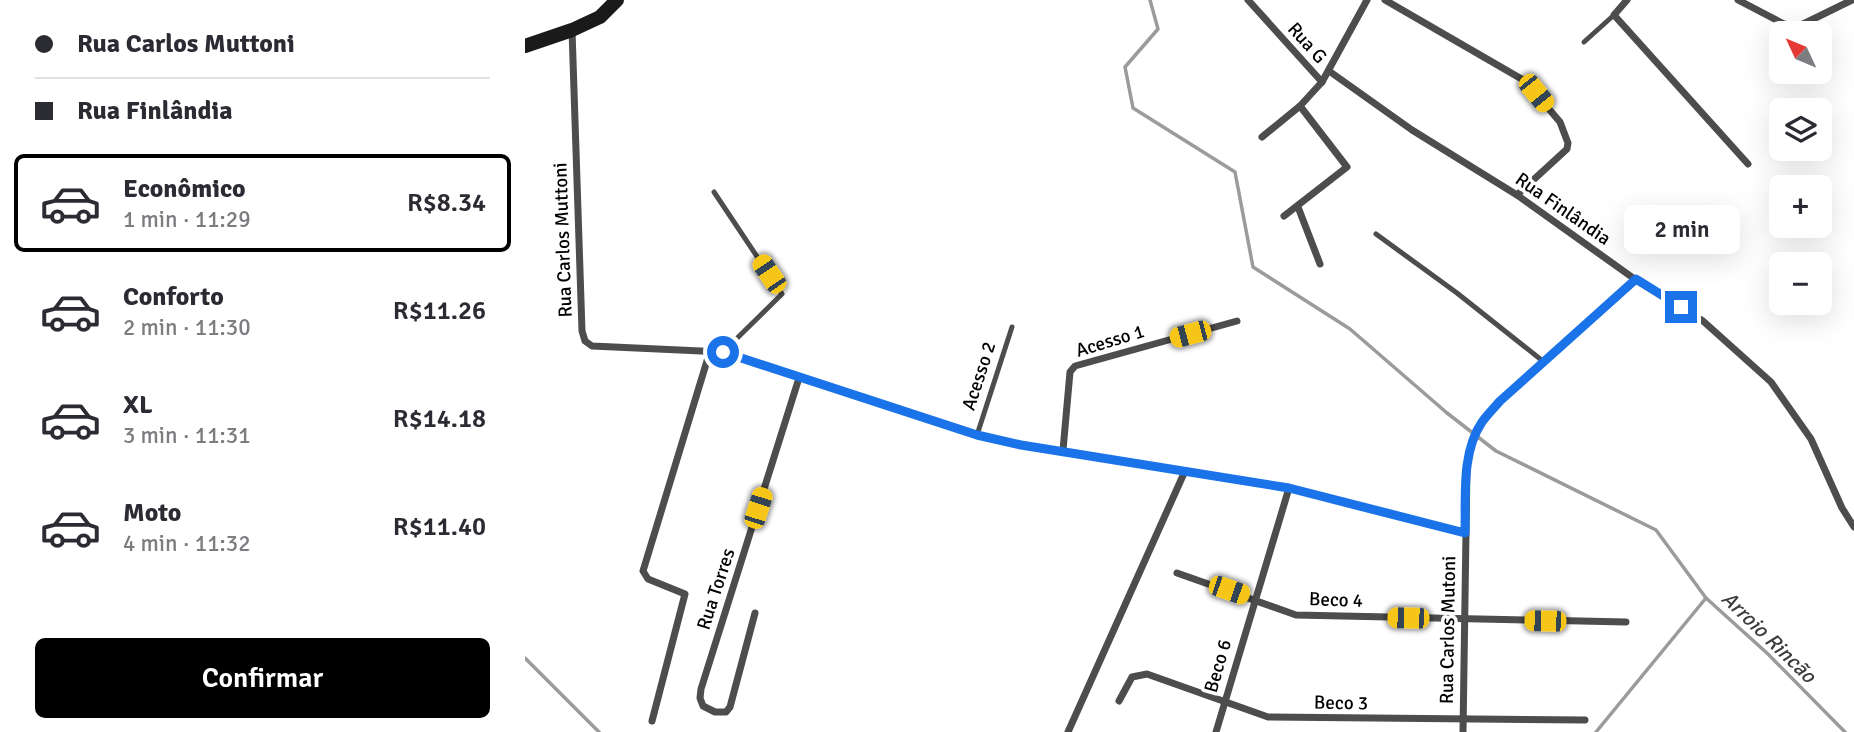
<!DOCTYPE html>
<html lang="pt">
<head>
<meta charset="utf-8">
<style>
	body { margin:0; font-family:Signika,sans-serif; background:#f7f7f7; color:#2b2b33; height:100vh; display:flex; flex-direction:column; font-size:26px; white-space:nowrap }
	* { box-sizing:border-box; margin:0 }
	p { font-size:23px; color:#7c7c81 }
	.icon { flex:none; width:38px; height:38px; fill:none; stroke:currentColor; stroke-width:2; stroke-linecap:round; stroke-linejoin:round }
	.map { position:relative; flex:1; overflow:hidden }
	.sheet { display:flex; flex-direction:column; background:#fff; width:525px }
	.sheet>* { flex:none }
	.guide { display:grid; align-content:center; height:154px; padding:0 35px; background:#fff }
	.needle { width:46px; rotate:314deg }
	.buttons { position:absolute; left:1244px; top:21px; display:grid; gap:14px }
	.buttons a { display:grid; place-items:center; width:63px; height:63px; border-radius:10px; background:#fff; box-shadow:0 7px 28px #0002; font-size:35px }
	.end { position:absolute; width:32px; height:32px; margin:-16px; border:9px solid #1a73e8; background:#fff; box-shadow:0 0 0 4px #fff }
	.from { border-radius:50% }
	.bubble { position:absolute; height:49px; border-radius:10px; background:#fff; box-shadow:0 7px 28px #0002; font-size:23px; font-weight:600; line-height:49px; text-align:center }
	.car { position:absolute; width:21px; height:42px; margin:-21px -10px; border-radius:9px; box-shadow:0 0 5px 2px #0007; background:linear-gradient(#f5c518 24%,#345 0 40%,#f5c518 0 76%,#345 0 86%,#f5c518 0) }
	.guide b { display:flex; align-items:center; gap:24px; height:66px; font-size:26px }
	.guide b+b { border-top:2px solid #e1e1e2 }
	.guide i { width:18px; height:18px; background:#2b2b33 }
	ul { padding:0; list-style:none }
	li { display:flex; align-items:center; gap:21px; height:98px; margin:0 14px 10px; padding:0 21px; border:4px solid transparent; border-radius:10px }
	li div { flex:1 }
	li b { display:block; font-size:26px }
	li em { font-style:normal; font-weight:600 }
	li.on { border-color:#000 }
	li>.icon { width:63px; height:63px; stroke-width:1.5 }
	.button { display:flex; gap:14px; margin-top:auto; padding:14px 35px }
	.button a { flex:1; height:80px; border-radius:10px; background:#000; color:#fff; font-size:28px; font-weight:600; line-height:80px; text-align:center }
	main { display:flex; flex:1; min-height:0 }
	.map>svg:first-child { display:block }
	.lines { fill:none; stroke-linecap:round; stroke-linejoin:round }
	.stream { stroke:#9b9b9b; stroke-width:3.5 }
	.lane { stroke:#4d4d4d; stroke-width:5 }
	.street { stroke:#4d4d4d; stroke-width:7 }
	.secondary { stroke:#1a1a1a; stroke-width:14 }
	.route { stroke:#1a73e8; stroke-width:9 }
	.labels { text-anchor:middle; dominant-baseline:central; stroke-width:7; stroke-linejoin:round; paint-order:stroke }
	.street-label { font-size:19px; fill:#000; stroke:#fff }
	.water-label { font-size:21px; font-style:italic; fill:#3c3c3c; stroke:#fff }
</style>
</head>
<body>
<main>
<section class="sheet">
<div class="guide">
<b><i class="from"></i>Rua Carlos Muttoni</b>
<b><i></i>Rua Finlândia</b>
</div>
<ul>
<li class="on"><svg class="icon" aria-label="car" viewBox="0 0 24 24"><path d="M5 17H2v-5l4-1 3-4h7l3 4 3 1v5h-3M9 17h6M6 11h13"/><circle cx="7" cy="17" r="2"/><circle cx="17" cy="17" r="2"/></svg><div><b>Econômico</b><p>1 min · 11:29</p></div><em>R$8.34</em></li>
<li><svg class="icon" aria-label="car" viewBox="0 0 24 24"><path d="M5 17H2v-5l4-1 3-4h7l3 4 3 1v5h-3M9 17h6M6 11h13"/><circle cx="7" cy="17" r="2"/><circle cx="17" cy="17" r="2"/></svg><div><b>Conforto</b><p>2 min · 11:30</p></div><em>R$11.26</em></li>
<li><svg class="icon" aria-label="car" viewBox="0 0 24 24"><path d="M5 17H2v-5l4-1 3-4h7l3 4 3 1v5h-3M9 17h6M6 11h13"/><circle cx="7" cy="17" r="2"/><circle cx="17" cy="17" r="2"/></svg><div><b>XL</b><p>3 min · 11:31</p></div><em>R$14.18</em></li>
<li><svg class="icon" aria-label="car" viewBox="0 0 24 24"><path d="M5 17H2v-5l4-1 3-4h7l3 4 3 1v5h-3M9 17h6M6 11h13"/><circle cx="7" cy="17" r="2"/><circle cx="17" cy="17" r="2"/></svg><div><b>Moto</b><p>4 min · 11:32</p></div><em>R$11.40</em></li>
</ul>
<div class="button"><a>Confirmar</a></div>
</section>
<div class="map">
<svg width="1329" height="732" viewBox="0 0 1329 732">
	<rect width="100%" height="100%" fill="#fff"/>
	<g class="lines">
		<g class="stream">
			<path d="M625 0 633 29 600 67 608 108 710 172 728 267 825 329 922 413 971 451 1131 530 1181 598"/>
			<path d="M0 658 74 732"/>
			<path d="M1071 732 1181 598 1243 654 1320 732"/>
		</g>
		<g class="lane">
			<path d="M1059 42 1089 15"/>
			<path d="M189 192 257 294 198 352"/>
			<path d="M851 234 932 293 1019 362"/>
			<path d="M452 435 487 327"/>
		</g>
		<g class="street">
			<path d="M723 0 797 82 775 106 737 137"/>
			<path d="M860 0 1000 81 1035 122 1043 143 1042 149 992 195"/>
			<path d="M1102 0 1089 15 1223 164"/>
			<path d="M1213 0 1259 24 1272 27 1327 0"/>
			<path d="M47 30 57 331 60 341 67 346 198 352 452 435 496 445 764 488 940 533"/>
			<path d="M804 71 887 130 992 195 1111 280 1178 321 1246 382 1286 439 1317 508 1329 527"/>
			<path d="M797 82 842 0"/>
			<path d="M773 207 795 264"/>
			<path d="M759 216 822 167 775 106"/>
			<path d="M538 450 545 372 550 366 712 321"/>
			<path d="M652 573 771 615 1101 622"/>
			<path d="M230 613 205 707 201 712H190L178 706 175 698 176 689 274 378"/>
			<path d="M594 701 607 677 622 674 743 717 1060 720"/>
			<path d="M127 721 160 594 123 579 118 571 185 351"/>
			<path d="M543 732 660 471"/>
			<path d="M691 732 764 488"/>
			<path d="M938 732 942 466 946 445 956 423 975 401 1111 280"/>
		</g>
		<path class="secondary" d="M0 46 47 30 75 17 92 0"/>
	</g>
	<g class="lines">
		<path class="route" d="M198 352 452 435 496 445 764 488 940 533C941 497 936 453 957 422 962 415 969 408 975 401L1111 279 1156 307"/>
	</g>
	<g class="labels">
		<g class="street-label">
			<text transform="translate(782 43) rotate(48)">Rua G</text>
			<text transform="translate(1038 209) rotate(35)">Rua Finlândia</text>
			<text transform="translate(38 240) rotate(-92)">Rua Carlos Muttoni</text>
			<text transform="translate(585 341) rotate(-17)">Acesso 1</text>
			<text transform="translate(454 376) rotate(-72)">Acesso 2</text>
			<text transform="translate(191 589) rotate(-72)">Rua Torres</text>
			<text transform="translate(811 600) rotate(2)">Beco 4</text>
			<text transform="translate(923 630) rotate(-89)">Rua Carlos Mutoni</text>
			<text transform="translate(693 666) rotate(-74)">Beco 6</text>
			<text transform="translate(816 703) rotate(1)">Beco 3</text>
		</g>
		<g class="water-label">
			<text transform="translate(1244 637) rotate(44)">Arroio Rincão</text>
		</g>
	</g>
</svg>
<div class="buttons">
<a><svg class="needle" viewBox="-14 -14 28 28"><path d="M0-13l5 13h-10z" fill="#e53935"/><path d="M0 13l5-13h-10z" fill="#7c7c81"/></svg></a>
<a><svg class="icon" aria-label="layers" viewBox="0 0 24 24"><path d="M12 4l9 5-9 5-9-5zM3 14l9 5 9-5"/></svg></a>
<a>+</a>
<a>−</a>
</div>
<i class="end from" style="left:198px;top:352px"></i>
<i class="end" style="left:1156px;top:307px"></i>
<div class="bubble" style="left:1099px;top:205px;width:116px">2 min</div>
<i class="car" style="left:1011px;top:93px;rotate:141deg"></i>
<i class="car" style="left:244px;top:274px;rotate:326deg"></i>
<i class="car" style="left:665px;top:334px;rotate:255deg"></i>
<i class="car" style="left:233px;top:508px;rotate:18deg"></i>
<i class="car" style="left:704px;top:590px;rotate:109deg"></i>
<i class="car" style="left:883px;top:618px;rotate:271deg"></i>
<i class="car" style="left:1020px;top:621px;rotate:271deg"></i>
</div>
</main>
</body>
</html>
